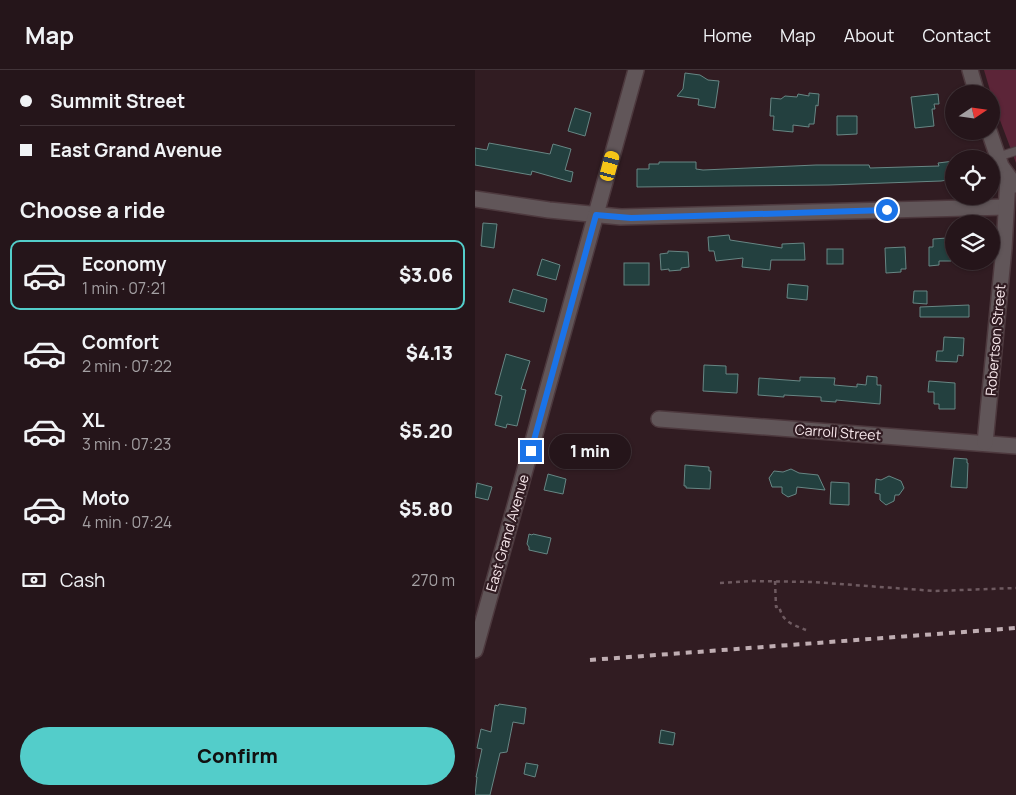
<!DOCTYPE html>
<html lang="en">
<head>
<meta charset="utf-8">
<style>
	body { margin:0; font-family:Manrope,sans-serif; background:#2d1e23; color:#f1f3f6; height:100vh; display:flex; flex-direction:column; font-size:19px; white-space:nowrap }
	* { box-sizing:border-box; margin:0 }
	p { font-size:16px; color:#a39fa2 }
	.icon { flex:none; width:28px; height:28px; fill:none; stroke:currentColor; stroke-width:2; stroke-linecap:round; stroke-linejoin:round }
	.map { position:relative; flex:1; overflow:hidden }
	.drawer { display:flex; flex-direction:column; background:#25151a; width:475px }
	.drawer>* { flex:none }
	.banner { display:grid; align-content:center; height:110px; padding:0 20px; background:#25151a }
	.needle { width:32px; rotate:77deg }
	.fabs { position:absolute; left:470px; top:15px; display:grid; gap:10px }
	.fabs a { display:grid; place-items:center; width:55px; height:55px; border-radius:50%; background:#25151a; box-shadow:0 1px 4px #0004,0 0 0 1px #423439; font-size:25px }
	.end { position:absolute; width:22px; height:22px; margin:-11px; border:6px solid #1a73e8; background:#fff; box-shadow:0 0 0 2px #fff }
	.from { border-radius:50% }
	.bubble { position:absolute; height:35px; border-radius:18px; background:#25151a; box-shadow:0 1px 4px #0004,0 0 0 1px #423439; font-size:16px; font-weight:800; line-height:35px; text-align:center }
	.car { position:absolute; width:15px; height:30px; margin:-15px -8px; border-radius:6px; box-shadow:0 0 4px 1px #0007; background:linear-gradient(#f5c518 24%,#345 0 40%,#f5c518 0 76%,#345 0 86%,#f5c518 0) }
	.banner b { display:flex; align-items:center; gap:18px; height:48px; font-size:19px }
	.banner b+b { border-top:1px solid #423439 }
	.banner i { width:12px; height:12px; background:#f1f3f6 }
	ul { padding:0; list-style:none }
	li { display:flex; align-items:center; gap:15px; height:70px; margin:0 10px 8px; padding:0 10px; border:2px solid transparent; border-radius:10px }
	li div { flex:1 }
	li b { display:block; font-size:19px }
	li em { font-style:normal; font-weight:800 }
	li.active { border-color:#53cdca }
	li>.icon { width:45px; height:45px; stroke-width:1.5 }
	h2 { padding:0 20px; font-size:22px; line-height:60px }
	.pay { display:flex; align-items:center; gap:12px; height:55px; padding:0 20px; font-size:19px }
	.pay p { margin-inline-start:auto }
	.cta { display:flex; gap:10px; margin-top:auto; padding:10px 20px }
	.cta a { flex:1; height:58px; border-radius:30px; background:#53cdca; color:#111; font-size:20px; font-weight:800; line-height:58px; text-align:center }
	header { display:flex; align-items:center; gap:30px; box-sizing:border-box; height:70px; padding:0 25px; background:#25151a; border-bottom:1px solid #423439 }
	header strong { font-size:24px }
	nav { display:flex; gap:28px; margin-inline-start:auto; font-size:18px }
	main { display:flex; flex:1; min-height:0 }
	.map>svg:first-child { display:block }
	.green { fill:#5c2538 }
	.building { fill:#23403f; stroke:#678684 }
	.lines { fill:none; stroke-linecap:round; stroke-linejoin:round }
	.lane-casing { stroke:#4d393e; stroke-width:10 }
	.street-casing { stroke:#4d393e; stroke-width:18 }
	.path { stroke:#6e5a60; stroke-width:2.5; stroke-dasharray:4 4; stroke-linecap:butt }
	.lane { stroke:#615659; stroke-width:8 }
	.street { stroke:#615659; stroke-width:15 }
	.rail { stroke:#bfadb2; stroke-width:4; stroke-dasharray:6 6; stroke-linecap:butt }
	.route { stroke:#1a73e8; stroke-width:6 }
	.labels { text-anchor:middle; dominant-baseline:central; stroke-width:4.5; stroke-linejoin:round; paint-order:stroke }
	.street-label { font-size:14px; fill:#f9e9ed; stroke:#311c22 }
</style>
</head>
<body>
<header>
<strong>Map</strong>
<nav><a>Home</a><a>Map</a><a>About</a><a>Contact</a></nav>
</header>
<main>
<section class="drawer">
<div class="banner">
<b><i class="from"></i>Summit Street</b>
<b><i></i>East Grand Avenue</b>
</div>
<h2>Choose a ride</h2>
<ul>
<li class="active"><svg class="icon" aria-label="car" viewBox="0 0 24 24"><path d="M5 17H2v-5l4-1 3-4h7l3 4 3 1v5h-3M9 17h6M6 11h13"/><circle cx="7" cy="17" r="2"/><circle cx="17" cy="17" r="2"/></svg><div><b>Economy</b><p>1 min · 07:21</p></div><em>$3.06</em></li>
<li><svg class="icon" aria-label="car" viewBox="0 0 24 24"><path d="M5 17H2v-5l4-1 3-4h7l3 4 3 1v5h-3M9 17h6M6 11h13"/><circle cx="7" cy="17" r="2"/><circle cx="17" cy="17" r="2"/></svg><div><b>Comfort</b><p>2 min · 07:22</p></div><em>$4.13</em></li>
<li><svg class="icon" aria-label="car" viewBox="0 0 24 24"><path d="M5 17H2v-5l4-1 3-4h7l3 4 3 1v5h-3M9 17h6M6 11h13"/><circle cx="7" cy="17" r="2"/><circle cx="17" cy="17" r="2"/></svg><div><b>XL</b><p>3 min · 07:23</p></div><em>$5.20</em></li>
<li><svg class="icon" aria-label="car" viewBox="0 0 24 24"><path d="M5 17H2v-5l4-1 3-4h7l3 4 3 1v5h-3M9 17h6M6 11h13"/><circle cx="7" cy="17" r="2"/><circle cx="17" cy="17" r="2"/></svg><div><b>Moto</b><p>4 min · 07:24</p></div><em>$5.80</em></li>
</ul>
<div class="pay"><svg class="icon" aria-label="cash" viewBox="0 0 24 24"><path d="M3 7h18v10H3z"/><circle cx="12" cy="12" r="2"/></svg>Cash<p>270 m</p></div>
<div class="cta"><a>Confirm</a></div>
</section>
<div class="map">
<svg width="541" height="725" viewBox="0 0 541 725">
	<rect width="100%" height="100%" fill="#311c22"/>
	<path class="green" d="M509 0H541V93L519 34Z"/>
	<g class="building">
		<path d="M210 3 225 5 233 10 244 11 240 38 223 35 224 29 202 26 208 19Z"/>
		<path d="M334 23 344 24 343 36 341 35 339 54H334V57L318 55V62L298 60 299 46H295L296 28 306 29 310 26 322 27 323 24 334 26Z"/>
		<path d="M463 24 464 34H459L460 39H457L459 56 440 58 436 27Z"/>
		<path d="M100 38 116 43 110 66 93 61Z"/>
		<path d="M362 46H382V64L362 65Z"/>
		<path d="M14 73 75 84 78 74 96 79 90 100 98 102 96 112 57 101 56 105 0 95V78L12 80Z"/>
		<path d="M479 91V109L466 111 354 115 162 117V99H174V94H184V92H221V99L228 100 341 95H394L395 98 464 96 463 93Z"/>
		<path d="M8 153 22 154 19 178 6 176Z"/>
		<path d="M254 165 255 170 307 178V174L329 173 330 190H296L295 200 267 197 268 188 241 191 239 181H234L233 167Z"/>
		<path d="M472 168V177H476V191H464V195L454 196V177H458V169Z"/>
		<path d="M430 177 431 199H426V202L411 203 410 178Z"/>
		<rect x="352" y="179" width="16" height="15"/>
		<path d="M193 181 213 182 214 197 206 198V200L194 201V199L186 200 185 184 193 183Z"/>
		<path d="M67 189 85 195 81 210 62 205Z"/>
		<rect x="149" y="193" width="25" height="22"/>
		<path d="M313 214 333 216 332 230 312 228Z"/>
		<path d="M38 219 72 229 69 242 34 232Z"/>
		<path d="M439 221H452V234L438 233Z"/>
		<path d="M494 235V247H445V237Z"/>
		<path d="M469 267 489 268 488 286 483 285 482 292 461 291 462 281H468Z"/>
		<path d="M31 284 55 291 46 319 51 320 42 356 32 354 31 358 20 355 27 326 20 324Z"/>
		<path d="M229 295 251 296V304H263L262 323 228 321Z"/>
		<path d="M392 306 402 307V315H406L405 334 361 330V332L346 331V327L309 325V327L283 325 284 308 325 311V307L360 308 359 315 382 317V314L391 315Z"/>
		<path d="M454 311 480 313V339H464V334H459V322H453Z"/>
		<path d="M92 366 111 370 107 390 87 385Z"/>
		<path d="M479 388 492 389V393H493L492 418 476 417Z"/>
		<path d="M210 395 234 397V401H236L235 419 211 418V416H209Z"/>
		<path d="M316 399 324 403 343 405 350 420 322 417 321 424 313 427 307 423V417H297L294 408 299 401 308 402Z"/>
		<path d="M73 404 91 409 88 424 69 420Z"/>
		<path d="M414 406 426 411 429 418 424 425H420L419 431 411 435 405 430V424L400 423 401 409 406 410Z"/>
		<path d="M356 412 374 413V435L355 434Z"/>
		<path d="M2 413 17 417 13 430 0 427Z"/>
		<path d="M54 464 57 465 58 464 76 468 72 484 54 480V477L52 474Z"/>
		<path d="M24 634 51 638 49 654 38 652 32 682 25 683 15 725H0L2 707H1L7 679 2 678 6 659 16 662 20 635 23 636Z"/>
		<path d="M186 660 200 663 198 675 184 673Z"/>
		<path d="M51 693 63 695 60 707 49 704Z"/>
	</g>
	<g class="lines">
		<defs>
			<path id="lane" d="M522 87 541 81"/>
			<g id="street">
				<path d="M495 0 502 24"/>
				<path d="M514 61 526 96 540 115"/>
				<path d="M0 129 74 140 146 147 531 137"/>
				<path d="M184 349 541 376"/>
				<path d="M510 373 529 178 533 108"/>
				<path d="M0 580 161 0"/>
			</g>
		</defs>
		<use href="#lane" class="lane-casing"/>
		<use href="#street" class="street-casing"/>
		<g class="path">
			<path d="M300 511 301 537 304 536C308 553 317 554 331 560"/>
			<path d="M245 513 275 511 338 512 460 521 541 518"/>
		</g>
		<use href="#lane" class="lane"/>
		<use href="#street" class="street"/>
		<path class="rail" d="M115 590 541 558"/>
	</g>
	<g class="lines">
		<path class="route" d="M56 381 121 145 156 148 412 140"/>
	</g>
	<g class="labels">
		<g class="street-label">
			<text transform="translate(520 270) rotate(-85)">Robertson Street</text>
			<text transform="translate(363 362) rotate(4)">Carroll Street</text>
			<text transform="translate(32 463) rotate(-74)">East Grand Avenue</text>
		</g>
	</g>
</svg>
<div class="fabs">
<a><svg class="needle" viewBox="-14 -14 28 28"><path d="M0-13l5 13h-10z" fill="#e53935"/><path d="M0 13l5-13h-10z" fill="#a39fa2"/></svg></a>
<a><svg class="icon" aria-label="locate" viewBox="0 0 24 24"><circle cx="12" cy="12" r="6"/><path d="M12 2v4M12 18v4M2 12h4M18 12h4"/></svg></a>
<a><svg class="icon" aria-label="layers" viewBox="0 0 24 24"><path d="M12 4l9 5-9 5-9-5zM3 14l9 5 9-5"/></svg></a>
</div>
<i class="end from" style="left:412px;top:140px"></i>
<i class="end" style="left:56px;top:381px"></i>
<div class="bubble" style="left:74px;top:364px;width:82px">1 min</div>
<i class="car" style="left:135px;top:96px;rotate:15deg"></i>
</div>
</main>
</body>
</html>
